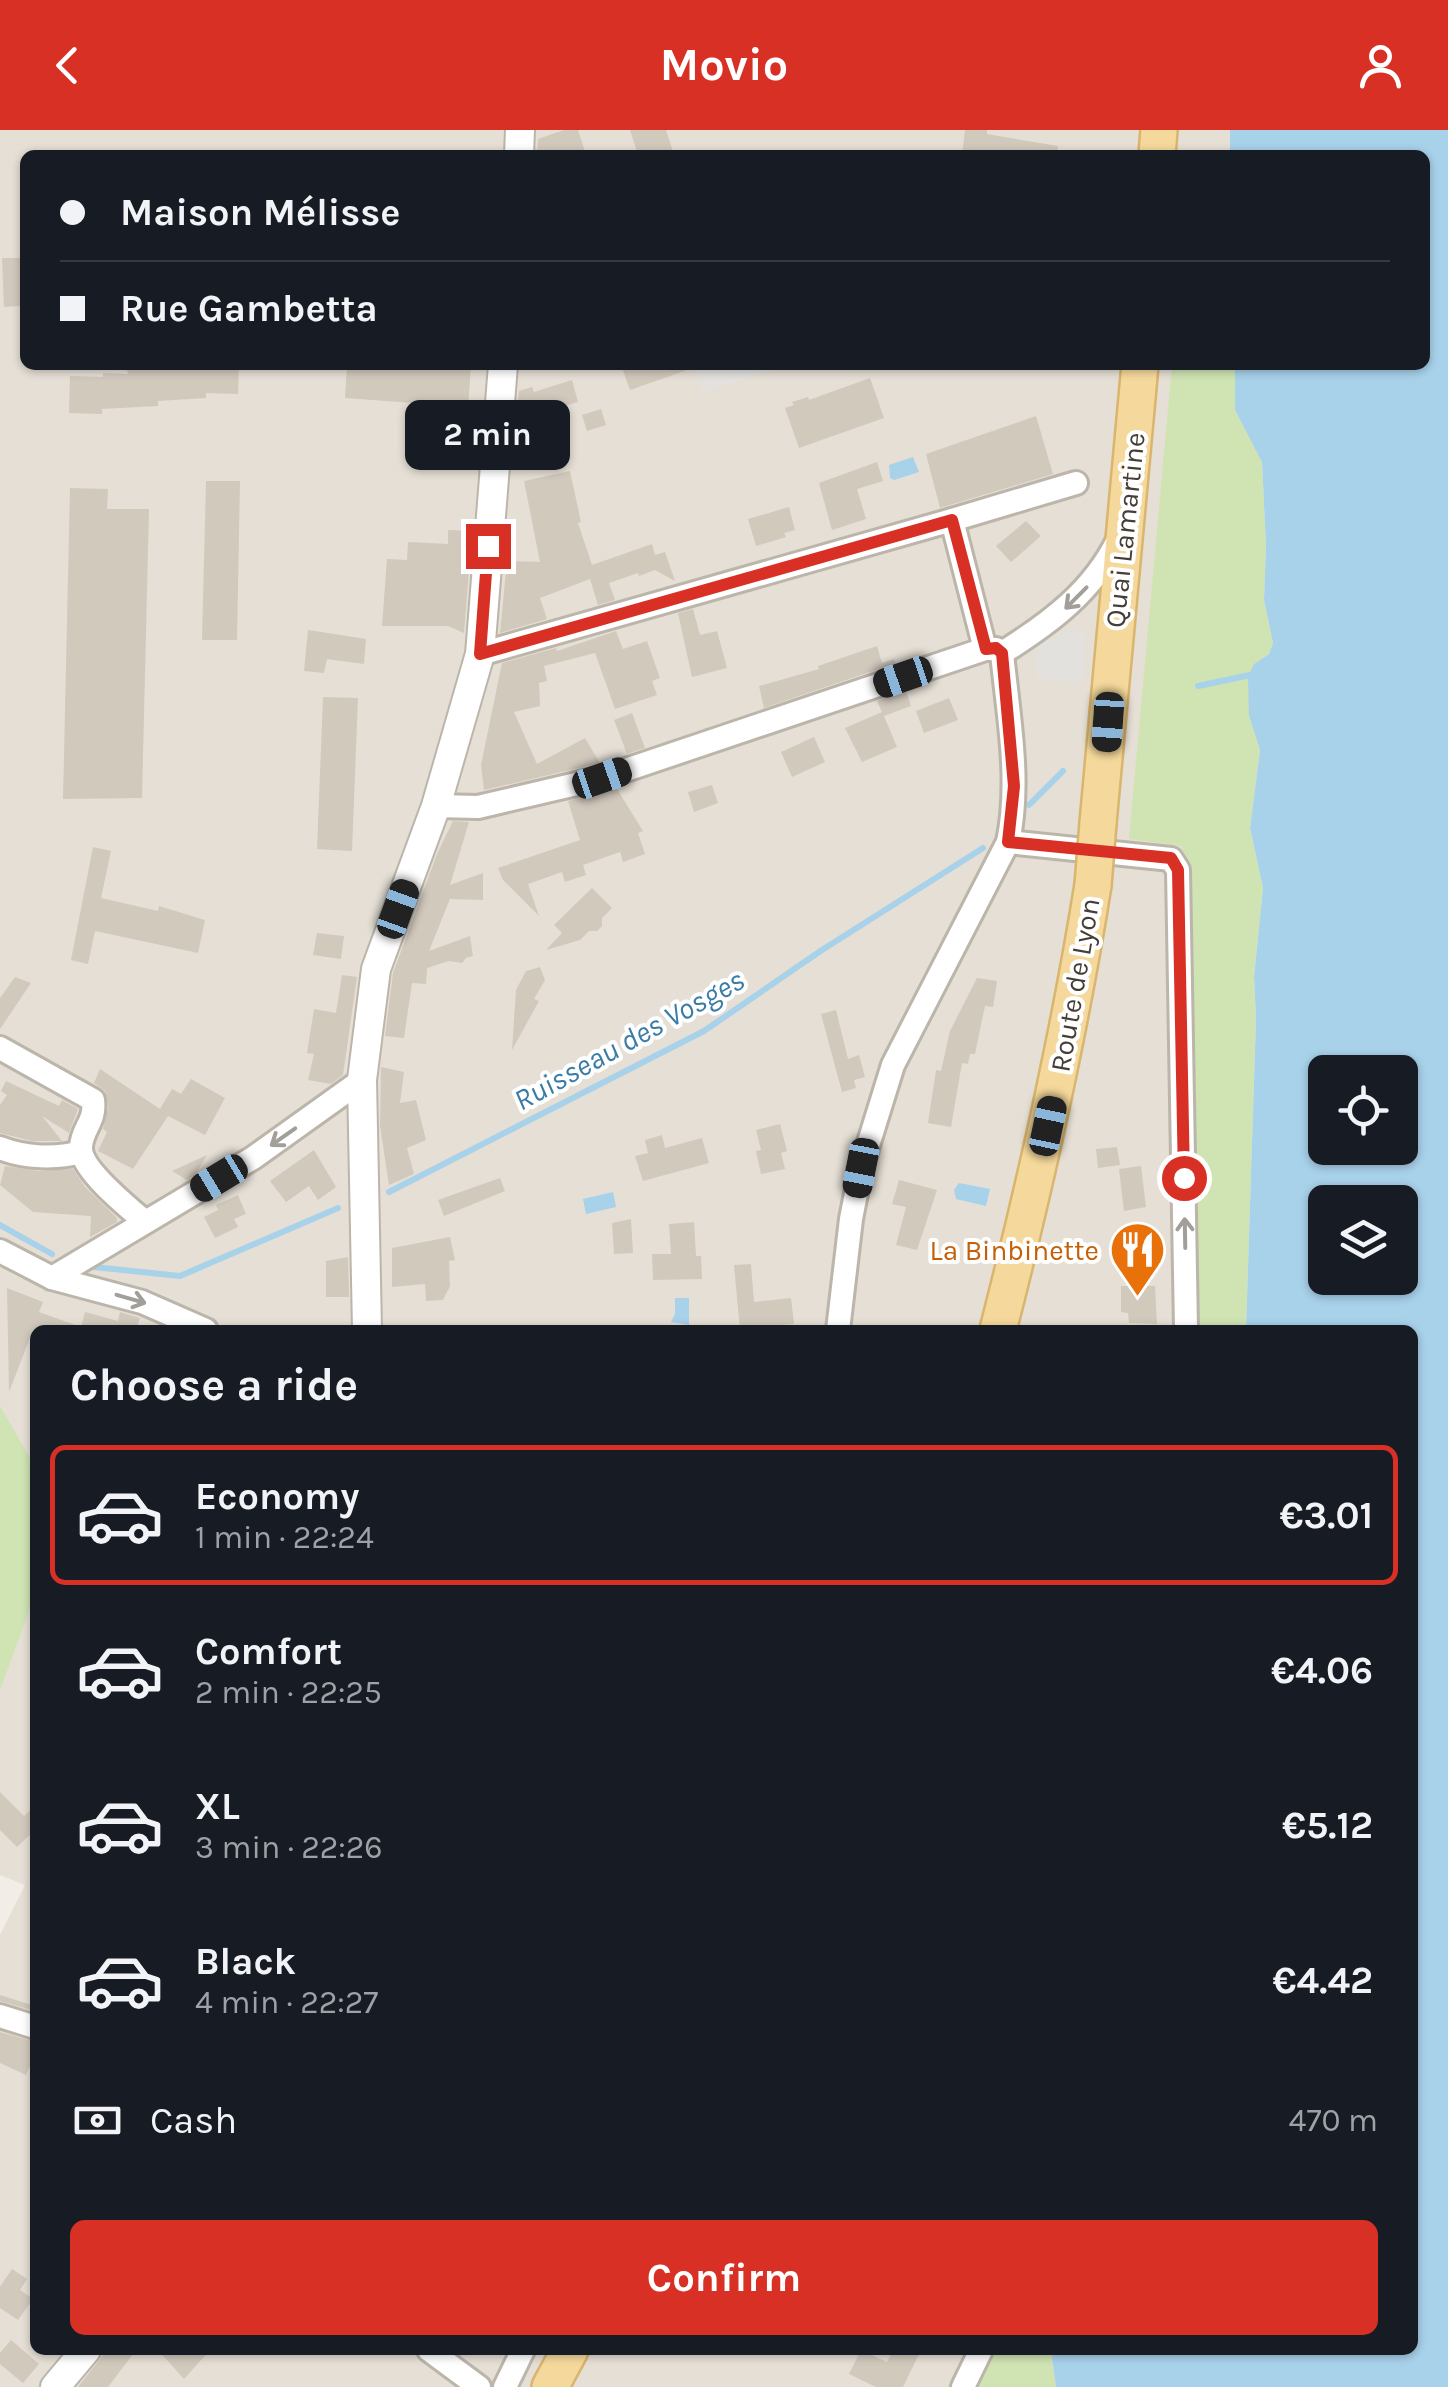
<!DOCTYPE html>
<html lang="en">
<head>
<meta charset="utf-8">
<style>
	body { margin:0; font-family:Karla,sans-serif; background:#20242c; color:#f1f3f6; height:100vh; display:flex; flex-direction:column; font-size:38px; white-space:nowrap }
	* { box-sizing:border-box; margin:0 }
	p { font-size:32px; color:#9ea1a6 }
	.icon { flex:none; width:55px; height:55px; fill:none; stroke:currentColor; stroke-width:2; stroke-linecap:round; stroke-linejoin:round }
	.map { position:relative; flex:1; overflow:hidden }
	.details { position:absolute; left:30px; top:1195px; width:1388px; height:1030px; display:flex; flex-direction:column; background:#171b24; border-radius:15px; box-shadow:0 2px 8px #0004 }
	.details>* { flex:none }
	.top-card { position:absolute; left:20px; top:20px; width:1410px; height:220px; border-radius:15px; box-shadow:0 2px 8px #0004; display:grid; align-content:center; height:220px; padding:0 40px; background:#171b24 }
	.controls { position:absolute; left:1308px; top:925px; display:grid; gap:20px }
	.controls a { display:grid; place-items:center; width:110px; height:110px; border-radius:15px; background:#171b24; box-shadow:0 2px 8px #0004; font-size:50px }
	.end { position:absolute; width:45px; height:45px; margin:-22px; border:12px solid #d93025; background:#fff; box-shadow:0 0 0 5px #fff }
	.from { border-radius:50% }
	.bubble { position:absolute; height:70px; border-radius:15px; background:#171b24; box-shadow:0 2px 8px #0004; font-size:32px; font-weight:700; line-height:70px; text-align:center }
	.car { position:absolute; width:30px; height:60px; margin:-30px -15px; border-radius:12px; box-shadow:0 0 8px 2px #0007; background:linear-gradient(#222 24%,#8ab4d8 0 40%,#222 0 76%,#8ab4d8 0 86%,#222 0) }
	.top-card b { display:flex; align-items:center; gap:35px; height:95px; font-size:38px }
	.top-card b+b { border-top:2px solid #363941 }
	.top-card i { width:25px; height:25px; background:#f1f3f6 }
	ul { padding:0; list-style:none }
	li { display:flex; align-items:center; gap:30px; height:140px; margin:0 20px 15px; padding:0 20px; border:5px solid transparent; border-radius:15px }
	li div { flex:1 }
	li b { display:block; font-size:38px }
	li em { font-style:normal; font-weight:700 }
	li.current { border-color:#d93025 }
	li>.icon { width:90px; height:90px; stroke-width:1.5 }
	h2 { padding:0 40px; font-size:45px; line-height:120px }
	.pay { display:flex; align-items:center; gap:25px; height:110px; padding:0 40px; font-size:38px }
	.pay p { margin-inline-start:auto }
	.primary-button { display:flex; gap:20px; margin-top:auto; padding:20px 40px }
	.primary-button a { flex:1; height:115px; border-radius:15px; background:#d93025; color:#fff; font-size:40px; font-weight:700; line-height:115px; text-align:center }
	header { display:flex; justify-content:space-between; align-items:center; height:130px; padding:0 40px; background:#d93025; color:#fff; font-size:45px; font-weight:700 }
	.map>svg:first-child { display:block }
	.residential { fill:#e5dfd5 }
	.green { fill:#cfe3b3 }
	.parking { fill:#e3e1de }
	.water { fill:#a8d1ea; fill-rule:evenodd }
	.lines { fill:none; stroke-linecap:round; stroke-linejoin:round }
	.stream { stroke:#a8d1ea; stroke-width:6 }
	.building { fill:#d2c9bd }
	.minor-casing { stroke:#bcb5aa; stroke-width:28 }
	.tertiary-casing { stroke:#bcb5aa; stroke-width:32 }
	.primary-casing { stroke:#d9b56d; stroke-width:40 }
	.minor { stroke:#fff; stroke-width:22 }
	.tertiary { stroke:#fff; stroke-width:28 }
	.primary { stroke:#f5d99c; stroke-width:35 }
	.primary-bridge-casing { stroke:#d9b56d; stroke-width:40; stroke-linecap:butt }
	.primary-bridge { stroke:#f5d99c; stroke-width:35 }
	.oneway { stroke:#a29e9a }
	.route { stroke:#d93025; stroke-width:12 }
	.labels { text-anchor:middle; dominant-baseline:central; stroke-width:8; stroke-linejoin:round; paint-order:stroke }
	.street-label { font-size:28px; fill:#443e36; stroke:#fff }
	.food-label { font-size:28px; fill:#c56008; stroke:#fff; text-anchor:end }
	.water-label { font-size:30px; font-style:italic; fill:#397ca6; stroke:#fff }
</style>
</head>
<body>
<header><svg class="icon" aria-label="back" viewBox="0 0 24 24"><path d="M15 5l-7 7 7 7"/></svg>Movio<svg class="icon" aria-label="person" viewBox="0 0 24 24"><circle cx="12" cy="8" r="4"/><path d="M4 21q1-7 8-7t8 7"/></svg></header>
<div class="map">
<svg width="1448" height="2257" viewBox="0 0 1448 2257">
	<rect width="100%" height="100%" fill="#f2eee7"/>
	<path class="residential" d="M0 0H1230V25H25V235H1235L1246 1200H35V2220H1051L1056 2257H0V1805L25 1755 0 1745Z"/>
	<g class="green">
		<path d="M1172 235H1235V280L1262 331 1266 416 1264 470 1273 513 1269 524 1254 534 1249 586 1260 620 1250 698 1263 758 1254 847 1256 888 1246 1200H1191L1182 716 1129 709Z"/>
		<path d="M0 1276 35 1337 33 1470 0 1560Z"/>
		<path d="M986 2220H1051L1056 2257H969Z"/>
	</g>
	<g class="parking">
		<path d="M693 235H787L702 263Z"/>
		<path d="M1067 500 1086 502 1083 553 1036 548 1039 508 1053 510Z"/>
	</g>
	<g class="water">
		<path d="M1230 0H1448V2257H1056L1051 2220H1412V1200H1246L1256 888 1254 847 1263 758 1250 698 1260 620 1249 586 1248 547 1254 534 1269 524 1273 513 1264 470 1266 416 1262 332 1235 280V235H1425V25H1230ZM1325 942H1400V1018H1325ZM1400 1072V1148H1325V1072Z"/>
		<path d="M913 327 919 342 894 350 890 348 889 335Z"/>
		<path d="M959 1053 990 1059 986 1076 956 1069 954 1060Z"/>
		<path d="M613 1062 616 1077 586 1084 583 1069Z"/>
		<path d="M675 1168H689V1195L671 1192 675 1184Z"/>
	</g>
	<g class="lines">
		<g class="stream">
			<path d="M1198 556 1255 544"/>
			<path d="M1029 675 1063 641"/>
			<path d="M389 1062 704 901 822 820 983 718"/>
			<path d="M0 1095 52 1124"/>
			<path d="M94 1137 180 1146 338 1078"/>
		</g>
	</g>
	<g class="building">
		<path d="M564 0H578L586 25H537L538 9Z"/>
		<path d="M630 0H666L674 25H638Z"/>
		<path d="M965 0H987V4L1058 16 1057 25H962Z"/>
		<path d="M2 128H25V157H20L21 176 4 177Z"/>
		<path d="M239 235 238 264 206 263V268L158 271V276L102 279V284L69 283 70 246 103 247V243L128 244 127 240H159V236Z"/>
		<path d="M347 235 448 239V235H471L468 277 345 268Z"/>
		<path d="M621 235H693V238L630 260Z"/>
		<path d="M870 248 884 288 799 318 785 278 794 275 792 272 808 267 809 270Z"/>
		<path d="M572 250 578 272 548 281 546 315 513 326 519 261 532 257 534 262Z"/>
		<path d="M601 279 606 295 587 301 582 285Z"/>
		<path d="M1036 286 1053 344 940 378 926 324Z"/>
		<path d="M877 332 883 351 857 359 866 389 832 400 819 353Z"/>
		<path d="M570 341 581 392 578 393 592 435 652 414 655 425 665 422 675 451 655 440 639 446 638 443 609 453 615 470 598 475 590 449 540 468 547 489 500 503 507 431 540 432 524 351Z"/>
		<path d="M206 351H240L237 510H202Z"/>
		<path d="M70 358 108 359 107 379H149L142 668 63 669Z"/>
		<path d="M789 377 795 400 784 403 786 407 756 416 748 389Z"/>
		<path d="M1026 391 1041 406 1011 432 996 416Z"/>
		<path d="M448 400 472 401 464 503 448 496H382L387 429 407 430 408 412 448 414Z"/>
		<path d="M693 479 700 505 717 501 727 538 692 547 678 483Z"/>
		<path d="M308 500 366 509 364 534 327 529 324 543 304 541Z"/>
		<path d="M616 501 623 519 647 511 660 548 652 551 657 565 615 579 595 523 544 536 547 551 539 553 540 576 514 582 537 634 585 608 600 633 484 660 481 635 502 533 556 518 557 521Z"/>
		<path d="M877 516 882 533 894 529 896 533 764 578 759 556 819 539 818 536Z"/>
		<path d="M906 561 911 576 884 586 897 617 862 632 845 598 882 582 877 571Z"/>
		<path d="M323 567 358 568 352 721 317 719Z"/>
		<path d="M949 568 958 590 924 603 916 581Z"/>
		<path d="M632 583 645 618 627 624 614 590Z"/>
		<path d="M814 607 825 632 792 647 781 622Z"/>
		<path d="M712 655 718 673 694 682 688 662Z"/>
		<path d="M617 659 643 701 638 703 645 724 623 732 620 722 583 735 586 745 565 752 562 742 528 754 539 786 503 750 498 738 580 710 568 671Z"/>
		<path d="M453 691 469 692 450 755 483 743V770L450 769 429 821 470 806 473 826 466 828 462 833 449 831 427 838 426 854 412 853 404 908 385 906 393 843 437 724Z"/>
		<path d="M93 717 111 721 101 768 158 781 159 776 205 790 198 823 95 801 88 834 71 830Z"/>
		<path d="M592 758 612 778 602 788V796L597 801H589L580 810 546 820 562 803 554 795Z"/>
		<path d="M317 803 344 806 341 829 313 825Z"/>
		<path d="M540 837 545 850 534 869 539 871 512 920 516 860 526 841Z"/>
		<path d="M342 845 357 847 343 945 331 954 308 950 314 924 307 923 314 879 336 883Z"/>
		<path d="M15 847 31 853 0 899V868Z"/>
		<path d="M977 848 997 851 993 877 985 876 975 924H970L968 934 962 933 951 997 928 993 936 940 941 941 950 901Z"/>
		<path d="M836 880 848 929 859 925 865 947 854 950 856 958 842 962 821 884Z"/>
		<path d="M381 937 404 942 400 973 416 970 426 1010 407 1018 414 1044 389 1055 380 996Z"/>
		<path d="M100 939 160 979 172 959 181 964 191 949 225 968 205 1005 168 986 133 1039 98 1021 107 1002 103 999 108 977 105 961 94 953Z"/>
		<path d="M6 951 59 976 62 970 78 979 69 1003 42 986 62 1011H32L0 1003V975L7 965 1 961Z"/>
		<path d="M780 994 787 1021 781 1023 785 1039 761 1044 756 1021 761 1020 756 1000Z"/>
		<path d="M662 1005 665 1018 702 1008 709 1033 643 1051 635 1026 648 1023 645 1010Z"/>
		<path d="M1117 1017 1120 1035 1098 1038 1096 1019Z"/>
		<path d="M314 1020 336 1057 318 1070 309 1056 286 1072 270 1051Z"/>
		<path d="M207 1025 195 1045 187 1050 172 1041Z"/>
		<path d="M5 1036 39 1041 73 1039 85 1057 117 1088V1092L90 1107 91 1086 33 1082 0 1055Z"/>
		<path d="M1141 1036 1146 1077 1124 1081 1119 1039Z"/>
		<path d="M500 1048 505 1061 444 1086 438 1070Z"/>
		<path d="M899 1050 937 1060 917 1120 896 1115 906 1077 892 1074Z"/>
		<path d="M238 1065 246 1084 234 1089 238 1097 215 1108 204 1087 218 1080 216 1075Z"/>
		<path d="M631 1089 633 1123 614 1124 612 1093Z"/>
		<path d="M694 1092 696 1126H701L702 1149 653 1150 652 1124H671L669 1094Z"/>
		<path d="M450 1107 455 1130 449 1131 450 1156 443 1170 426 1171 425 1154 392 1157V1118Z"/>
		<path d="M348 1127 349 1167H326V1131Z"/>
		<path d="M751 1134 754 1172 791 1168 794 1194 782 1195V1199L740 1200 734 1135Z"/>
		<path d="M1121 1156H1155L1157 1194 1129 1193 1128 1183 1121 1182Z"/>
		<path d="M7 1158 43 1172 39 1182 81 1197 85 1182 118 1191 120 1182 140 1188 136 1200H33L9 1262Z"/>
		<path d="M0 1662 24 1686 35 1676V1700L17 1717 0 1700Z"/>
		<path d="M0 1865 35 1876V1881L0 1871Z"/>
		<path d="M0 1902 35 1912V1925L26 1945 0 1933Z"/>
		<path d="M12 2139 27 2149 20 2160 33 2169 18 2190 0 2178V2157Z"/>
		<path d="M11 2210 39 2234 23 2253 0 2234V2223Z"/>
		<path d="M107 2220H136L108 2257H78Z"/>
		<path d="M158 2220H210L184 2249Z"/>
		<path d="M861 2220 887 2232 893 2220H921L903 2257H876L849 2244Z"/>
	</g>
	<g class="lines">
		<defs>
			<g id="minor">
				<path d="M952 390 1076 353"/>
				<path d="M480 524 952 390 985 519"/>
				<path d="M436 676 478 677 602 648 985 519H996L1002 523C1050 493 1093 461 1118 410"/>
				<path d="M1008 712 1171 729 1178 740 1186 1200"/>
				<path d="M0 918 93 970C96 992 82 998 81 1017 80 1039 128 1077 144 1091"/>
				<path d="M0 1018C25 1028 56 1029 81 1022"/>
				<path d="M0 1121 52 1148 142 1172 206 1200"/>
				<path d="M52 1148 253 1028 362 950"/>
				<path d="M838 1200 851 1089 861 1038 893 935 1008 712C1021 651 1008 584 1002 523"/>
				<path d="M0 1886 35 1897"/>
				<path d="M429 2220 479 2257"/>
				<path d="M505 2257 523 2220"/>
				<path d="M963 2257 981 2220"/>
			</g>
			<g id="tertiary">
				<path d="M519 25 520 0"/>
				<path d="M367 1200 362 950 376 839 436 676 480 524 503 235"/>
				<path d="M55 2257 86 2220"/>
			</g>
			<g id="primary">
				<path d="M1157 25 1159 0"/>
				<path d="M1098 693 1140 235"/>
				<path d="M998 1200C1036 1052 1069 905 1093 755"/>
				<path d="M550 2257 570 2220"/>
			</g>
		</defs>
		<use href="#minor" class="minor-casing"/>
		<use href="#tertiary" class="tertiary-casing"/>
		<use href="#primary" class="primary-casing"/>
		<use href="#minor" class="minor"/>
		<use href="#tertiary" class="tertiary"/>
		<use href="#primary" class="primary"/>
		<defs>
			<path id="primary-bridge" d="M1093 755 1098 693"/>
		</defs>
		<use href="#primary-bridge" class="primary-bridge-casing"/>
		<use href="#primary-bridge" class="primary-bridge"/>
	</g>
	<defs><path id="oneway-shaft" d="M-6 0H5M1.5-3L5.5 0L1.5 3" fill="none" stroke-width="1.6" stroke-linecap="round" stroke-linejoin="round" transform="scale(2.5)"/></defs>
	<g class="oneway">
		<use href="#oneway-shaft" transform="translate(1076 468) rotate(135)"/>
		<use href="#oneway-shaft" transform="translate(283 1007) rotate(145)"/>
		<use href="#oneway-shaft" transform="translate(1185 1103) rotate(-91)"/>
		<use href="#oneway-shaft" transform="translate(131 1169) rotate(16)"/>
	</g>
	<g class="lines">
		<path class="route" d="M488 416 480 524 952 390 986 519 996 518 1002 523 1014 656 1008 712 1171 728 1178 740 1184 1048"/>
	</g>
	<defs>
		<symbol id="restaurant-pin" viewBox="-11 -11 22 30"><path d="M0 17L-7.5 6A9.5 9.5 0 1 1 7.5 6Z" fill="#e8710a" stroke="#fff"/><path d="M-5-6h1v4h1v-4h1v4h1v-4h1v5L-1.5 .5V6h-2V.5L-5-1ZM5-6V6H3V1.5H1.5Q1.5-4 5-6Z" fill="#fff"/></symbol>
	</defs>
	<g fill-rule="evenodd">
		<use href="#restaurant-pin" x="1106" y="1088" width="63" height="86"/>
	</g>
	<g class="labels">
		<g class="street-label">
			<text transform="translate(1125 400) rotate(-84)">Quai Lamartine</text>
			<text transform="translate(1075 855) rotate(-80)">Route de Lyon</text>
		</g>
		<g class="food-label">
			<text x="1099" y="1120">La Binbinette</text>
		</g>
		<g class="water-label">
			<text transform="translate(629 910) rotate(-29)">Ruisseau des Vosges</text>
		</g>
	</g>
</svg>
<div class="controls">
<a><svg class="icon" aria-label="locate" viewBox="0 0 24 24"><circle cx="12" cy="12" r="6"/><path d="M12 2v4M12 18v4M2 12h4M18 12h4"/></svg></a>
<a><svg class="icon" aria-label="layers" viewBox="0 0 24 24"><path d="M12 4l9 5-9 5-9-5zM3 14l9 5 9-5"/></svg></a>
</div>
<i class="end from" style="left:1184px;top:1048px"></i>
<i class="end" style="left:488px;top:416px"></i>
<div class="bubble" style="left:405px;top:270px;width:165px">2 min</div>
<i class="car" style="left:903px;top:547px;rotate:251deg"></i>
<i class="car" style="left:1108px;top:592px;rotate:184deg"></i>
<i class="car" style="left:602px;top:648px;rotate:71deg"></i>
<i class="car" style="left:398px;top:779px;rotate:20deg"></i>
<i class="car" style="left:1048px;top:996px;rotate:12deg"></i>
<i class="car" style="left:861px;top:1038px;rotate:191deg"></i>
<i class="car" style="left:219px;top:1048px;rotate:239deg"></i>
<div class="top-card">
<b><i class="from"></i>Maison Mélisse</b>
<b><i></i>Rue Gambetta</b>
</div>
<section class="details">
<h2>Choose a ride</h2>
<ul>
<li class="current"><svg class="icon" aria-label="car" viewBox="0 0 24 24"><path d="M5 17H2v-5l4-1 3-4h7l3 4 3 1v5h-3M9 17h6M6 11h13"/><circle cx="7" cy="17" r="2"/><circle cx="17" cy="17" r="2"/></svg><div><b>Economy</b><p>1 min · 22:24</p></div><em>€3.01</em></li>
<li><svg class="icon" aria-label="car" viewBox="0 0 24 24"><path d="M5 17H2v-5l4-1 3-4h7l3 4 3 1v5h-3M9 17h6M6 11h13"/><circle cx="7" cy="17" r="2"/><circle cx="17" cy="17" r="2"/></svg><div><b>Comfort</b><p>2 min · 22:25</p></div><em>€4.06</em></li>
<li><svg class="icon" aria-label="car" viewBox="0 0 24 24"><path d="M5 17H2v-5l4-1 3-4h7l3 4 3 1v5h-3M9 17h6M6 11h13"/><circle cx="7" cy="17" r="2"/><circle cx="17" cy="17" r="2"/></svg><div><b>XL</b><p>3 min · 22:26</p></div><em>€5.12</em></li>
<li><svg class="icon" aria-label="car" viewBox="0 0 24 24"><path d="M5 17H2v-5l4-1 3-4h7l3 4 3 1v5h-3M9 17h6M6 11h13"/><circle cx="7" cy="17" r="2"/><circle cx="17" cy="17" r="2"/></svg><div><b>Black</b><p>4 min · 22:27</p></div><em>€4.42</em></li>
</ul>
<div class="pay"><svg class="icon" aria-label="cash" viewBox="0 0 24 24"><path d="M3 7h18v10H3z"/><circle cx="12" cy="12" r="2"/></svg>Cash<p>470 m</p></div>
<div class="primary-button"><a>Confirm</a></div>
</section>
</div>
</body>
</html>
